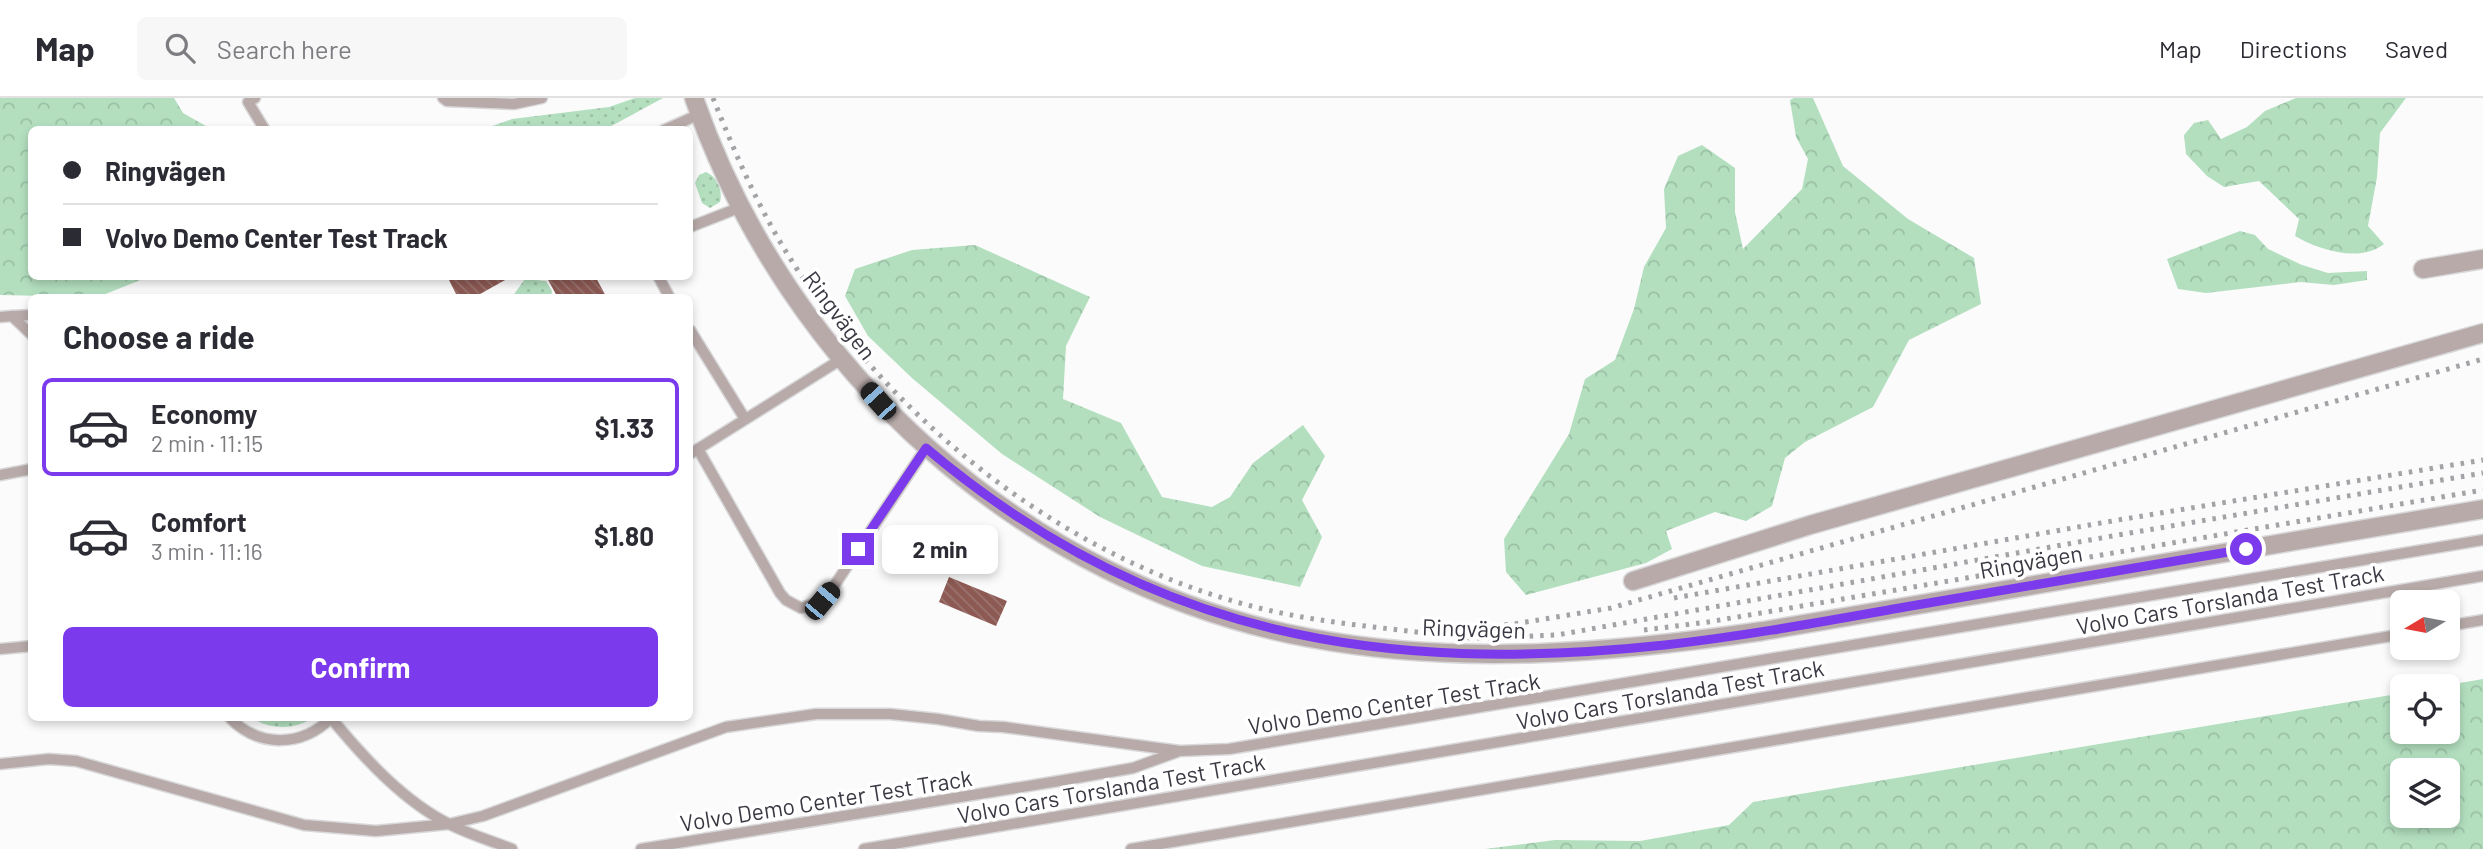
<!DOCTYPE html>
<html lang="en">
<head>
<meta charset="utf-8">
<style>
	body { margin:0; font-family:Barlow,sans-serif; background:#f7f7f7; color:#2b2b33; height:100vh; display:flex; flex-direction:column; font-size:26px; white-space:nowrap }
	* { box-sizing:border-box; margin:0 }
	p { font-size:23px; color:#7c7c81 }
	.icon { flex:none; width:38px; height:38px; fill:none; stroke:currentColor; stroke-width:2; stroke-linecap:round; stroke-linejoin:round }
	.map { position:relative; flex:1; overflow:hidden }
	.drawer { position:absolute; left:28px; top:196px; width:665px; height:427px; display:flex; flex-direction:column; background:#fff; border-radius:10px; box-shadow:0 4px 10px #0003 }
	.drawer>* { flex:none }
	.hud { position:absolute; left:28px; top:28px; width:665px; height:154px; border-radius:10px; box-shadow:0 4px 10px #0003; display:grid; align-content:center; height:154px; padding:0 35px; background:#fff }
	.needle { width:46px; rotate:260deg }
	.tools { position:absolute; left:2390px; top:492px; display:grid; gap:14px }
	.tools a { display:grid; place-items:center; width:70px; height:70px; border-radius:10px; background:#fff; box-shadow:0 4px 10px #0003; font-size:35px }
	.end { position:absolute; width:32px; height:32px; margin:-16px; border:9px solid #7c3aed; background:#fff; box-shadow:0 0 0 4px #fff }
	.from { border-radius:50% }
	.bubble { position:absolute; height:49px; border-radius:10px; background:#fff; box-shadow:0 4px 10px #0003; font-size:23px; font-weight:700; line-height:49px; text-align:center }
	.car { position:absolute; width:21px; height:42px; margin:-21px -10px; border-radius:9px; box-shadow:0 0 5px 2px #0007; background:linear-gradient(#222 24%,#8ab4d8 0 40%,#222 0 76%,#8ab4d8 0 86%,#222 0) }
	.hud b { display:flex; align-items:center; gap:24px; height:66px; font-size:26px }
	.hud b+b { border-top:2px solid #e1e1e2 }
	.hud i { width:18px; height:18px; background:#2b2b33 }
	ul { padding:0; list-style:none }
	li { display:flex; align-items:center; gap:21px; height:98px; margin:0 14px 10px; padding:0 21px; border:4px solid transparent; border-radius:10px }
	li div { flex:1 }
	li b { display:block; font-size:26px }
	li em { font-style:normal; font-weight:700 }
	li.current { border-color:#7c3aed }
	li>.icon { width:63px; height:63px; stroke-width:1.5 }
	h2 { padding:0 35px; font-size:32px; line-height:84px }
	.button { display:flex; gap:14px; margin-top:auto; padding:14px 35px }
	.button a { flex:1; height:80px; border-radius:10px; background:#7c3aed; color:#fff; font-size:28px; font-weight:700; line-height:80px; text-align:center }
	header { display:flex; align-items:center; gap:42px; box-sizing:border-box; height:98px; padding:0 35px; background:#fff; border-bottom:2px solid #e1e1e2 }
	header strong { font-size:33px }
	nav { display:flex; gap:38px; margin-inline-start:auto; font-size:24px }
	.search { width:490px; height:63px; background:#f7f7f7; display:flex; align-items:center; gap:18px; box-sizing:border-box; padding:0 24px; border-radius:10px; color:#7c7c81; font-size:26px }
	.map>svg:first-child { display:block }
	.grass { fill:url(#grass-dots) }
	.forest { fill:url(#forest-crowns); fill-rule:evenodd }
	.building { fill:url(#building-back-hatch) }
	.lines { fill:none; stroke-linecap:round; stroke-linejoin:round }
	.lane-casing { stroke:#d8d8da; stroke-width:13 }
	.street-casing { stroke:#d8d8da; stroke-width:21 }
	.lane { stroke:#b7aaa9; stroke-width:10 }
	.street { stroke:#b7aaa9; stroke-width:18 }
	.rail { stroke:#a3a2a6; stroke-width:5; stroke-dasharray:3.5 7; stroke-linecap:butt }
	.route { stroke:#7c3aed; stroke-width:9 }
	.labels { text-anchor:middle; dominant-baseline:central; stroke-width:7; stroke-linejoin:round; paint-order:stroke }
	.street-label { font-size:23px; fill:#3a3842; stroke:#fff }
</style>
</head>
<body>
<header>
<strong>Map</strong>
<div class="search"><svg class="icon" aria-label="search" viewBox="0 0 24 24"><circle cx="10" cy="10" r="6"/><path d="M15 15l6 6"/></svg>Search here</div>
<nav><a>Map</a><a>Directions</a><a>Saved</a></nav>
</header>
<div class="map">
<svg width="2483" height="751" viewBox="0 0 2483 751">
	<defs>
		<pattern id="grass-dots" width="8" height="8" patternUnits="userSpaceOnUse" patternTransform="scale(1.75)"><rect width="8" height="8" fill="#b3dfbf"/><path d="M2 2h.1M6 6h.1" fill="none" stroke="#9bc0a5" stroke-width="1.8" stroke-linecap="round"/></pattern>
		<pattern id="forest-crowns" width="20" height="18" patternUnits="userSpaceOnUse" patternTransform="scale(1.75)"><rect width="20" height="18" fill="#b3dfbf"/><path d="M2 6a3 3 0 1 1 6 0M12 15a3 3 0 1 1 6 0" fill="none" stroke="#9bc0a5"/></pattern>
		<pattern id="building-back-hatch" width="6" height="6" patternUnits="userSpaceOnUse" patternTransform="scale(1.75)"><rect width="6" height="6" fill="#8d5953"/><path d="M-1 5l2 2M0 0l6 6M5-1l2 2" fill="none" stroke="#9b7470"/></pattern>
	</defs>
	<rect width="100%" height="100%" fill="#fbfbfb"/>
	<g class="grass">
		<path d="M635 0H663L606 31H484L512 21 609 9Z"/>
		<path d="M706 74C717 79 723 92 720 104L710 110 702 105 695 85 699 77Z"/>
		<path d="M525 181 546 183 552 193 551 199H512Z"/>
		<path d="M252 620H313C293 632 272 632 252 620Z"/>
	</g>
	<g class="forest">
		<path d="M0 0H174L183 15 206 28 209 31 32 32V178L148 179 98 199 0 197Z"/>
		<path d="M1794 0H1813L1843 68 1908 121 1974 160 1981 206 1909 242 1873 309 1805 344 1785 360 1772 408 1746 423 1715 414 1666 433 1672 451 1646 465 1526 497 1506 474 1504 441 1569 336 1585 281 1615 262 1634 211 1644 169 1666 130 1664 91 1678 58 1702 47 1735 70V114L1743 151 1802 91 1808 61 1796 39 1790 2Z"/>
		<path d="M2296 0H2406L2380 35 2377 79 2368 128 2384 146C2361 165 2318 152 2295 138L2299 121 2259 83 2224 89 2207 78 2186 56 2184 37 2194 25 2208 22 2221 41 2247 29 2265 13Z"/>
		<path d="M2240 133 2255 137 2268 151 2302 167 2328 175 2367 173V182L2334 187 2300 184 2206 195 2178 191 2167 161Z"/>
		<path d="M975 147 1090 199 1066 248 1063 301 1121 325 1162 399 1212 409 1230 399 1253 365 1303 327 1325 358 1302 402 1322 439 1300 489 1202 468 1100 419 1002 356 912 280 868 238 845 198 855 171 912 152Z"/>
		<path d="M2483 581V751H1485L1555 742 1640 743 1729 727 1753 704 2403 595V634H2448V588H2442ZM2448 672V718H2403V672Z"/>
	</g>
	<g class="building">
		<path d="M447 178H512L473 200H458Z"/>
		<path d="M546 178H595L607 200H558Z"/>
		<path d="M949 479 1007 503 996 528 939 504Z"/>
	</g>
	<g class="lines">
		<defs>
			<g id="lane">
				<path d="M255 0 248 4 265 32"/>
				<path d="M443 0 447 3 514 6 542 0"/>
				<path d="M664 32 700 16"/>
				<path d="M690 129 741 109"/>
				<path d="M658 178 670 200"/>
				<path d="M12 218 32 217"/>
				<path d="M0 219 12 218 32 237"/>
				<path d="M690 232 745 321"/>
				<path d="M698 351 780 495 786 502 801 510 823 503 832 491 926 350"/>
				<path d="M690 356 840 262"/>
				<path d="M0 377 32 371"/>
				<path d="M2448 528 2483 522"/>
				<path d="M0 551 32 548"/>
				<path d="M230 620C259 650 302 649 331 620"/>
				<path d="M331 620C364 660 404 704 451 727 471 737 492 743 512 751"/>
				<path d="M0 666 49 661 76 663 304 727 376 733 449 726 483 718 726 629 816 616H890L938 621 979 628 1003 629 1180 653 1229 651 2483 442"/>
				<path d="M641 751 1065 682 1133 670 1177 654"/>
				<path d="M864 751 2483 478"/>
				<path d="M1131 751 2403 536"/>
			</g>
			<g id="street">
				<path d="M694 0C788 272 1025 487 1310 540 1460 568 1613 555 1763 533L2483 411"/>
				<path d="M2423 171 2483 161"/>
				<path d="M1633 483 1810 427 2483 235"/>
			</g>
		</defs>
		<use href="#lane" class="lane-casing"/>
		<use href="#street" class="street-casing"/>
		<use href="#lane" class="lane"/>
		<use href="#street" class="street"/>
		<g class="rail">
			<path d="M713 0C733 50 754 100 782 147 881 313 1052 453 1240 505 1293 520 1346 526 1400 532 1425 535 1450 539 1476 540 1503 540 1530 538 1557 537L2118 437 2483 375"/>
			<path d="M1674 500 2118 422 2483 362"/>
			<path d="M1473 530 1514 526 1611 510 2483 261"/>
			<path d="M1644 532 1708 524 2483 392"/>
		</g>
	</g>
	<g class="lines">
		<path class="route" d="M858 451 926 350C1149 539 1382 577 1665 547 1746 538 1826 523 1905 509 2019 489 2133 470 2246 451"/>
	</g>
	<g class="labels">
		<g class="street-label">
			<text transform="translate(840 217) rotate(53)">Ringvägen</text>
			<text transform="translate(2031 463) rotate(-10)">Ringvägen</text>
			<text transform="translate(2230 501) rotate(-10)">Volvo Cars Torslanda Test Track</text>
			<text transform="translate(1474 530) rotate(2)">Ringvägen</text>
			<text transform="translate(1670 596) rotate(-10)">Volvo Cars Torslanda Test Track</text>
			<text transform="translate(1394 605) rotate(-9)">Volvo Demo Center Test Track</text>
			<text transform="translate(1111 690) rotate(-10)">Volvo Cars Torslanda Test Track</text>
			<text transform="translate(826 702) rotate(-9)">Volvo Demo Center Test Track</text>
		</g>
	</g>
</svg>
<div class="tools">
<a><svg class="needle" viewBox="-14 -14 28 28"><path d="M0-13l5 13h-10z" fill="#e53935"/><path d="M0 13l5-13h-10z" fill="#7c7c81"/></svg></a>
<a><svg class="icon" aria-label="locate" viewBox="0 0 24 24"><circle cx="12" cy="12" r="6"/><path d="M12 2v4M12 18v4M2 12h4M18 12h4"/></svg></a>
<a><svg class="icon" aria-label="layers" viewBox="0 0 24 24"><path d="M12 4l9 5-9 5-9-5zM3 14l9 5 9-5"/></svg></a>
</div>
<i class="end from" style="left:2246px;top:451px"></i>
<i class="end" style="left:858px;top:451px"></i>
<div class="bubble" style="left:882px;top:427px;width:116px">2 min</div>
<i class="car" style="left:878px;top:303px;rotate:318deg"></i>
<i class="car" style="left:822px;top:503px;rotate:40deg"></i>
<div class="hud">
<b><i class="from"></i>Ringvägen</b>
<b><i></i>Volvo Demo Center Test Track</b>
</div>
<section class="drawer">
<h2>Choose a ride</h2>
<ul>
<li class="current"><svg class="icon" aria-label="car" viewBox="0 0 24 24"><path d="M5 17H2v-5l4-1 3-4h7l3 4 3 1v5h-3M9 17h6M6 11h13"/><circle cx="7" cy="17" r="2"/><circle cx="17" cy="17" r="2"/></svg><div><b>Economy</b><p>2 min · 11:15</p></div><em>$1.33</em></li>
<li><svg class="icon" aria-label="car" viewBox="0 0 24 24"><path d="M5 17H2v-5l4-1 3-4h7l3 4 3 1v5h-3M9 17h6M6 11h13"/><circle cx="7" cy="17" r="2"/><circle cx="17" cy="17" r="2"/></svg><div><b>Comfort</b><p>3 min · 11:16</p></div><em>$1.80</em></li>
</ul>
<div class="button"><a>Confirm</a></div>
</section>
</div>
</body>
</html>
